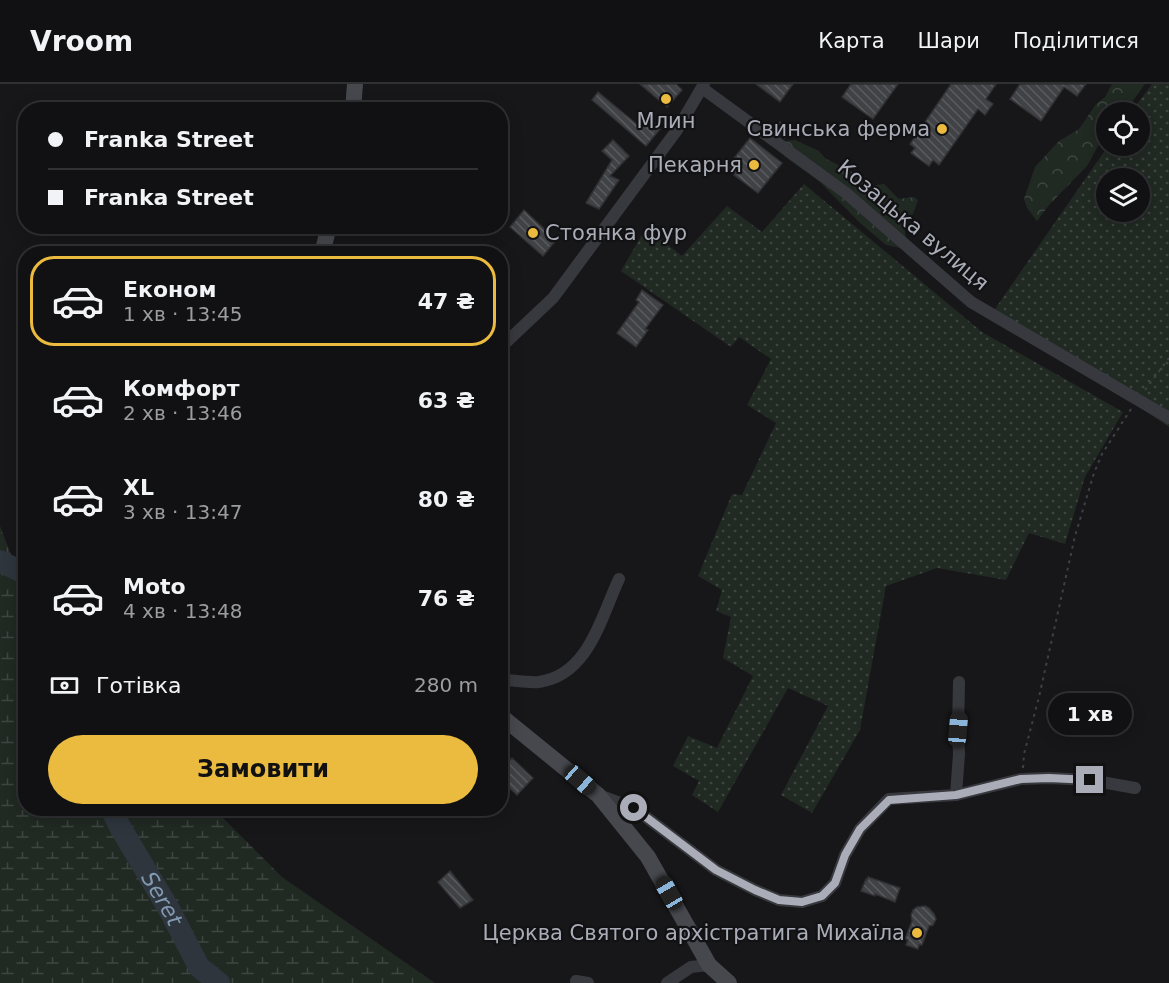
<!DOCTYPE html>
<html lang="uk">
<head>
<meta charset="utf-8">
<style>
	body { margin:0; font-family:"DejaVu Sans",sans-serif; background:#1e1f21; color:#f1f3f6; height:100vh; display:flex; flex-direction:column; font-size:22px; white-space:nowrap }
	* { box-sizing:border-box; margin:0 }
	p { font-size:20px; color:#9c9da0 }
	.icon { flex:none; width:33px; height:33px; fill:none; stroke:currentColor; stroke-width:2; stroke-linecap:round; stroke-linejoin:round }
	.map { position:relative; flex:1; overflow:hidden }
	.panel { position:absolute; left:18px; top:162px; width:490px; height:570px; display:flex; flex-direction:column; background:#111113; border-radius:24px; box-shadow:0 3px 15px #0003,0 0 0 2px #303133 }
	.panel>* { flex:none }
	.top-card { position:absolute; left:18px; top:18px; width:490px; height:132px; border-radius:24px; box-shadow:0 3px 15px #0003,0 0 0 2px #303133; display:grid; align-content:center; height:132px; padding:0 30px; background:#111113 }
	.buttons { position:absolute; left:1096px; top:18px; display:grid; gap:12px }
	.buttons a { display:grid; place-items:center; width:54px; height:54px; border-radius:50%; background:#111113; box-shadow:0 3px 15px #0003,0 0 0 2px #303133; font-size:30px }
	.end { position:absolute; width:27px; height:27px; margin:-14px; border:8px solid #aaadb8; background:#111; box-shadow:0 0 0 3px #111 }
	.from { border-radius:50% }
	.bubble { position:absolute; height:42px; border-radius:21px; background:#111113; box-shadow:0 3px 15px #0003,0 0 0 2px #303133; font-size:20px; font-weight:700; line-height:42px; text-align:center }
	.car { position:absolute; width:18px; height:36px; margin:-18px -9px; border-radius:8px; box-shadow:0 0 4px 2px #0007; background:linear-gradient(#222 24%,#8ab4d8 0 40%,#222 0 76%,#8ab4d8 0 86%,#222 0) }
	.top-card b { display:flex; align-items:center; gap:21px; height:57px; font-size:22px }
	.top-card b+b { border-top:2px solid #303133 }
	.top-card i { width:15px; height:15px; background:#f1f3f6 }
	ul { padding:10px 0 0; list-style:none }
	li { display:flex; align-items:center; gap:18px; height:90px; margin:0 12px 9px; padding:0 18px; border:3px solid transparent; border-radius:24px }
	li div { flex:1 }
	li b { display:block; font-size:22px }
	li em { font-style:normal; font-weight:700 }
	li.active { border-color:#eabb3e }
	li>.icon { width:54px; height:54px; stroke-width:1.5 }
	.pay { display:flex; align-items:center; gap:15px; height:66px; padding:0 30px; font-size:22px }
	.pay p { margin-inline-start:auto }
	.button { display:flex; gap:12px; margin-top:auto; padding:12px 30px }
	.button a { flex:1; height:69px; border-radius:36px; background:#eabb3e; color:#111; font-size:24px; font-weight:700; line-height:69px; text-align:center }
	header { display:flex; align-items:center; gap:36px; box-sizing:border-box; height:84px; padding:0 30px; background:#111113; border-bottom:2px solid #303133 }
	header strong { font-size:28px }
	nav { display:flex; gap:33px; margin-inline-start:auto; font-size:21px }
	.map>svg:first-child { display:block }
	.forest { fill:url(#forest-crowns) }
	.wetland { fill:url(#wetland-marsh) }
	.park { fill:url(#park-dots); fill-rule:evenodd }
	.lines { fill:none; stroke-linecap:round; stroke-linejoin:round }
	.river { stroke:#2e353d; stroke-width:22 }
	.building { fill:url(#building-back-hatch); stroke:#313135; stroke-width:1.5 }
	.path { stroke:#3e4045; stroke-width:2; stroke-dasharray:3 4.5; stroke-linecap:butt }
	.street { stroke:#38393e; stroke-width:12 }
	.secondary { stroke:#46484e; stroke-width:16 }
	.route { stroke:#aaadb8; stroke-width:8 }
	.poi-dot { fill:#eabb3e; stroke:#121214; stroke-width:2 }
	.labels { text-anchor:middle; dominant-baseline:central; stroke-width:4.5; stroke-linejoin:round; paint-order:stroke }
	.poi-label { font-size:21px; fill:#aaadb8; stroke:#121214; text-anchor:end }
	.street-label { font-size:21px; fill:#aaadb8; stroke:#121214 }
	.water-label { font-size:22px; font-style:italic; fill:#8299b2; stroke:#121214 }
</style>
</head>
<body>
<header>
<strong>Vroom</strong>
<nav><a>Карта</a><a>Шари</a><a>Поділитися</a></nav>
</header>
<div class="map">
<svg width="1169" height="899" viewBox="0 0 1169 899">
	<defs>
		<pattern id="forest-crowns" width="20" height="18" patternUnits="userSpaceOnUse" patternTransform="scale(1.5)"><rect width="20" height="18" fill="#212923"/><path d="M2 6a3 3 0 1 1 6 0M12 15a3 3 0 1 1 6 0" fill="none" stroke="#3f4541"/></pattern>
		<pattern id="wetland-marsh" width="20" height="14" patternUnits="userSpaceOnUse" patternTransform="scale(1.5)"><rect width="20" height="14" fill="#212923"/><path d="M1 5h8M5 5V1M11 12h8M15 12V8" fill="none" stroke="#3f4541"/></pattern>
		<pattern id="park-dots" width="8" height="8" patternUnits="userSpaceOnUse" patternTransform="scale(1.5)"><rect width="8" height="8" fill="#212923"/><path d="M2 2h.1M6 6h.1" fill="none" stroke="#3f4541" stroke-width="1.8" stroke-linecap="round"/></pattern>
		<pattern id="building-back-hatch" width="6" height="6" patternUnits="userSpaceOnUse" patternTransform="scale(1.5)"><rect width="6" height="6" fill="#414246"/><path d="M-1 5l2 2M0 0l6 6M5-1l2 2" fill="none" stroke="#5a5b5f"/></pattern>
	</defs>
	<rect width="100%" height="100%" fill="#171719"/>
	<g class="forest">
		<path d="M1112 0H1145L1132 18 1122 28H1107V46L1087 82 1049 121 1037 137 1027 124 1024 115 1035 83 1059 57 1079 45 1096 20 1105 13Z"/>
		<path d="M795 56 819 67 825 74 859 92 868 102 884 100 899 115 914 113 918 116 913 130 904 141 906 156 900 164 886 161 859 138 820 98 784 72 785 57Z"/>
	</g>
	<path class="wetland" d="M0 442 25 507 26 724 214 725 282 793 435 899H0Z"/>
	<g class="park">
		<path d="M1152 0H1169V343L995 225 1108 62H1140V28H1131ZM1107 94H1140V128H1107Z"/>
		<path d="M804 100 982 248 1123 328 1085 393 1065 460 1029 449 1006 496 937 484 886 502 860 646 812 729 781 711 828 622 788 604 718 728 692 711 699 697 673 682 688 652 717 664 753 592 723 574 731 533 716 527 722 506 698 492 732 410 742 411 776 339 747 321 771 275 739 253 731 263 621 187 646 144 682 172 727 122 762 148Z"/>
	</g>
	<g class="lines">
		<g class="river">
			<path d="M0 477 26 490"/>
			<path id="s1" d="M111 724 120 743 170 827 199 883 219 899"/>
		</g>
	</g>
	<g class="building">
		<path d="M640 0H676L682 6 667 23Z"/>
		<path d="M756 0H793L780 18Z"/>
		<path d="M851 0H898L873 35 842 13Z"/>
		<path d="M951 0H996L986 15 993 20 985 31 978 25 939 81 933 76 929 82 911 69 915 64 910 60Z"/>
		<path d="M1020 0H1086L1077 12 1064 3 1041 37 1010 15Z"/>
		<path d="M598 8 639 42 646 33 660 45 646 62 592 16Z"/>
		<path d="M780 38 791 45 785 54 774 47Z"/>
		<path d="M750 54 782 79 758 109 734 91 735 89 727 83Z"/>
		<path d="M613 56 629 72 610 92 619 96 599 125 586 119 612 76 602 67Z"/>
		<path d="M524 126 556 156 543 172 510 143Z"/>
		<path d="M642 206 663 221 645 245 648 246 636 263 617 249 639 218 636 216Z"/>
		<path d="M512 674 533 694 517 711 501 696V685Z"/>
		<path d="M450 787 473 816 460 824 438 798Z"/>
		<path d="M868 793 900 804 895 818 875 810V812L861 807 866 795 867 796Z"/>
		<path d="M925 822 929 824 934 830 936 835 933 841 929 842 922 861H919L918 865 906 861 908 856 905 855 912 837 911 831 913 826 917 823Z"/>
	</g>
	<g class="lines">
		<g class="path">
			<path d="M1145 306 1169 274"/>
			<path d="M1023 684 1024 670 1039 613 1075 452 1094 389 1102 370 1131 325"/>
		</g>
		<g class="street">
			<path d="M702 4 846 109 971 218 1169 334"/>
			<path d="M501 263 553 214 677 46 704 0"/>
			<path d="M501 596C513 596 527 599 539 598 589 591 601 533 619 495"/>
			<path d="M599 711 634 724 716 786 755 806 779 816 802 818 822 812 835 799 845 771 860 745 889 715 956 711 1021 695 1049 694 1090 696 1135 704"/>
			<path d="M956 711 959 670 958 645 959 598"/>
			<path d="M576 897 588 899"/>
			<path d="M667 899 691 883 709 881"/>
		</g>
		<g class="secondary">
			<path d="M353 26 355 0"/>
			<path d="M322 170 329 142"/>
			<path d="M501 632 598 711 648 773 709 881 729 899"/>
		</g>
	</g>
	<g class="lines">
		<path class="route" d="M634 724 716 786 755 806 779 816 802 818 822 812 835 799 845 771 860 745 889 716 956 711 1021 695 1049 694 1090 696"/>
	</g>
	<g class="poi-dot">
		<circle cx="666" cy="15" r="6"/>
		<circle cx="942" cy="45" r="6"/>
		<circle cx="754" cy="81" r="6"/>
		<circle cx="533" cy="149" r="6"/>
		<circle cx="917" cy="849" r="6"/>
	</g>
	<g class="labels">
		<g class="poi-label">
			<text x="666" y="37" text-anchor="middle">Млин</text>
			<text x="930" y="45">Свинська ферма</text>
			<text x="742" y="81">Пекарня</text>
			<text x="545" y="149" text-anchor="start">Стоянка фур</text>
			<text x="905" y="849">Церква Святого архістратига Михаїла</text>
		</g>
		<g class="street-label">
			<text transform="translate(913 141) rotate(40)">Козацька вулиця</text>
		</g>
		<g class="water-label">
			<text stroke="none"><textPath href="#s1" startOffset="104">Seret</textPath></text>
		</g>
	</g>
</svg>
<div class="buttons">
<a><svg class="icon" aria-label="locate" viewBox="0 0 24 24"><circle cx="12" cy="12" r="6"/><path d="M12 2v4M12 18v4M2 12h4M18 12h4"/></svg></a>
<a><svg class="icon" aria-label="layers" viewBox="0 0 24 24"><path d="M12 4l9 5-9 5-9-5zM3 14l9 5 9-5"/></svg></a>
</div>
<i class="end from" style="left:634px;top:724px"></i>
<i class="end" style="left:1090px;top:696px"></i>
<div class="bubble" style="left:1048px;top:609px;width:84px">1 хв</div>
<i class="car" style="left:958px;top:645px;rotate:5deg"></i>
<i class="car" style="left:580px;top:696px;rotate:131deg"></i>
<i class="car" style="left:669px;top:809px;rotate:330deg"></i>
<div class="top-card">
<b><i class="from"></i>Franka Street</b>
<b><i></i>Franka Street</b>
</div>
<section class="panel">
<ul>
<li class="active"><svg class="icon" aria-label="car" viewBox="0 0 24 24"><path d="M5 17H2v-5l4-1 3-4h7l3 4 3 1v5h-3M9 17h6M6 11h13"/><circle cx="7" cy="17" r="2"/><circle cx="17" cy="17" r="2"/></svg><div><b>Економ</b><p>1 хв · 13:45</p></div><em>47 ₴</em></li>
<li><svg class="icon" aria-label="car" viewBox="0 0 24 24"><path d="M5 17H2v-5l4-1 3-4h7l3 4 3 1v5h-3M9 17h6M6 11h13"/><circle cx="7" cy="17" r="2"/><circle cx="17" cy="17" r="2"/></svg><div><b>Комфорт</b><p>2 хв · 13:46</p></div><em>63 ₴</em></li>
<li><svg class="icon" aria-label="car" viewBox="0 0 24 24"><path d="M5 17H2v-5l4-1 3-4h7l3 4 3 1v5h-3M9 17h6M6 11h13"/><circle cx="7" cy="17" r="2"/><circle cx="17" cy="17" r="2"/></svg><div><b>XL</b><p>3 хв · 13:47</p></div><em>80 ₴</em></li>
<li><svg class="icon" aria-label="car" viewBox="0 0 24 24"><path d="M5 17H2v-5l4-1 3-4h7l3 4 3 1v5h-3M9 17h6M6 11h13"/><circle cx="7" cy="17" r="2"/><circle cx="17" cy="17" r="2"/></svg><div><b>Moto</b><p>4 хв · 13:48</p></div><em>76 ₴</em></li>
</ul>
<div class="pay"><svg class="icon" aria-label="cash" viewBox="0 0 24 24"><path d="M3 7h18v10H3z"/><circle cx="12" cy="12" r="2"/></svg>Готівка<p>280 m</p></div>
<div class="button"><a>Замовити</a></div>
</section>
</div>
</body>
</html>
